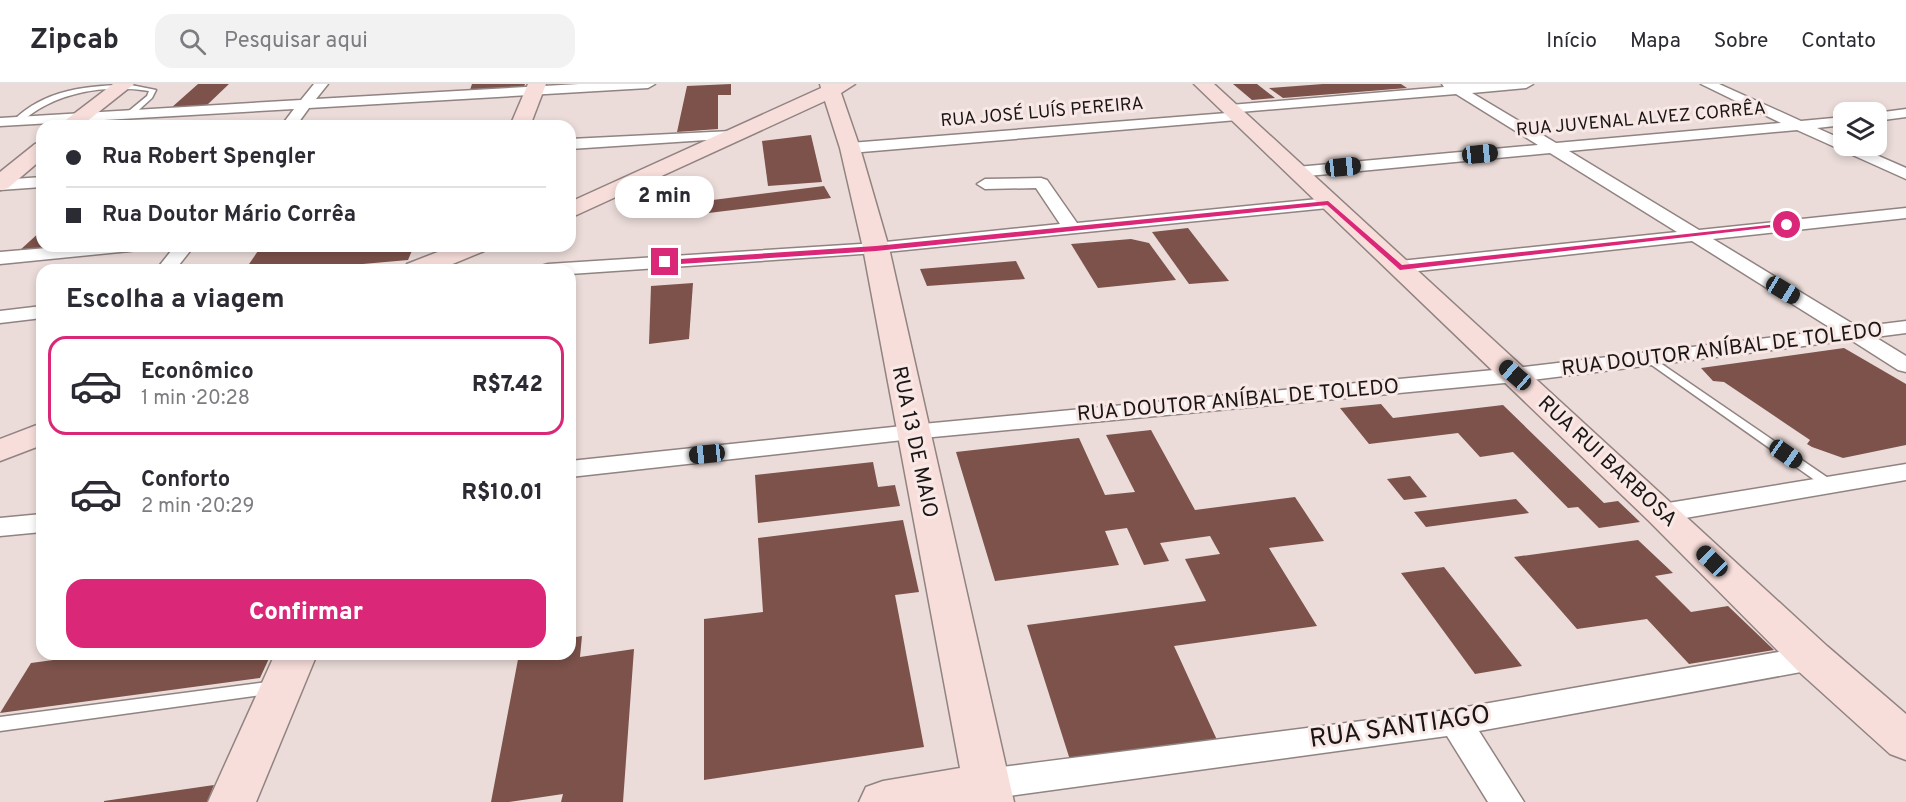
<!DOCTYPE html>
<html lang="pt">
<head>
<meta charset="utf-8">
<style>
	body { margin:0; font-family:Overpass,sans-serif; background:#f2f2f3; color:#2b2b33; height:100vh; display:flex; flex-direction:column; font-size:22px; white-space:nowrap }
	* { box-sizing:border-box; margin:0 }
	p { font-size:20px; color:#7c7c81 }
	.icon { flex:none; width:33px; height:33px; fill:none; stroke:currentColor; stroke-width:2; stroke-linecap:round; stroke-linejoin:round }
	.map { position:relative; flex:1; overflow:hidden }
	.sheet { position:absolute; left:36px; top:180px; width:540px; height:396px; display:flex; flex-direction:column; background:#fff; border-radius:18px; box-shadow:0 3px 9px #0003 }
	.sheet>* { flex:none }
	.banner { position:absolute; left:36px; top:36px; width:540px; height:132px; border-radius:18px; box-shadow:0 3px 9px #0003; display:grid; align-content:center; height:132px; padding:0 30px; background:#fff }
	.buttons { position:absolute; left:1833px; top:18px; display:grid; gap:12px }
	.buttons a { display:grid; place-items:center; width:54px; height:54px; border-radius:12px; background:#fff; box-shadow:0 3px 9px #0003; font-size:30px }
	.end { position:absolute; width:27px; height:27px; margin:-14px; border:8px solid #db2777; background:#fff; box-shadow:0 0 0 3px #fff }
	.from { border-radius:50% }
	.bubble { position:absolute; height:42px; border-radius:18px; background:#fff; box-shadow:0 3px 9px #0003; font-size:20px; font-weight:800; line-height:42px; text-align:center }
	.car { position:absolute; width:18px; height:36px; margin:-18px -9px; border-radius:8px; box-shadow:0 0 4px 2px #0007; background:linear-gradient(#222 24%,#8ab4d8 0 40%,#222 0 76%,#8ab4d8 0 86%,#222 0) }
	.banner b { display:flex; align-items:center; gap:21px; height:57px; font-size:22px }
	.banner b+b { border-top:2px solid #e1e1e2 }
	.banner i { width:15px; height:15px; background:#2b2b33 }
	ul { padding:0; list-style:none }
	li { display:flex; align-items:center; gap:18px; height:99px; margin:0 12px 9px; padding:0 18px; border:3px solid transparent; border-radius:18px }
	li div { flex:1 }
	li b { display:block; font-size:22px }
	li em { font-style:normal; font-weight:800 }
	li.selected { border-color:#db2777 }
	li>.icon { width:54px; height:54px; stroke-width:1.5 }
	h2 { padding:0 30px; font-size:27px; line-height:72px }
	.action { display:flex; gap:12px; margin-top:auto; padding:12px 30px }
	.action a { flex:1; height:69px; border-radius:18px; background:#db2777; color:#fff; font-size:24px; font-weight:800; line-height:69px; text-align:center }
	header { display:flex; align-items:center; gap:36px; box-sizing:border-box; height:84px; padding:0 30px; background:#fff; border-bottom:2px solid #e1e1e2 }
	header strong { font-size:28px }
	nav { display:flex; gap:33px; margin-inline-start:auto; font-size:21px }
	.search { width:420px; height:54px; background:#f2f2f3; display:flex; align-items:center; gap:15px; box-sizing:border-box; padding:0 21px; border-radius:18px; color:#7c7c81; font-size:22px }
	.map>svg:first-child { display:block }
	.building { fill:#7c524b }
	.lines { fill:none; stroke-linecap:round; stroke-linejoin:round }
	.lane-casing { stroke:#908381; stroke-width:3 }
	.street-casing { stroke:#908381; stroke-width:3 }
	.secondary-casing { stroke:#908381; stroke-width:3 }
	.lane { fill:#fff; fill-rule:evenodd }
	.street { fill:#fff; fill-rule:evenodd }
	.secondary { fill:#f8deda; fill-rule:evenodd }
	.route { fill:#db2777 }
	.labels { text-anchor:middle; dominant-baseline:central; stroke-width:6; stroke-linejoin:round; paint-order:stroke }
	.far-street-label { font-size:18px; fill:#1b1615; stroke:#f8e9e7 }
	.street-label { font-size:21px; fill:#1b1615; stroke:#f8e9e7 }
	.near-street-label { font-size:26px; fill:#1b1615; stroke:#f8e9e7 }
</style>
</head>
<body>
<header>
<strong>Zipcab</strong>
<div class="search"><svg class="icon" aria-label="search" viewBox="0 0 24 24"><circle cx="10" cy="10" r="6"/><path d="M15 15l6 6"/></svg>Pesquisar aqui</div>
<nav><a>Início</a><a>Mapa</a><a>Sobre</a><a>Contato</a></nav>
</header>
<div class="map">
<svg width="1906" height="718" viewBox="0 0 1906 718">
	<rect width="100%" height="100%" fill="#ebdcd9"/>
	<g class="building">
		<path d="M198 0H229L206 22 171 24Z"/>
		<path d="M472 0H525L523 5 469 9Z"/>
		<path d="M731 0V11H718V45L677 48 687 2Z"/>
		<path d="M1233 0H1257L1275 14 1252 16Z"/>
		<path d="M1323 0H1401L1407 4 1283 14 1269 4Z"/>
		<path d="M811 51 822 98 768 102 762 57Z"/>
		<path d="M824 102 831 114 692 131 689 119Z"/>
		<path d="M1188 144 1229 197 1189 200 1152 148Z"/>
		<path d="M42 146V162L59 164 19 167Z"/>
		<path d="M1131 155 1149 159 1176 196 1098 204 1071 160Z"/>
		<path d="M283 162H414L408 176 295 186H245L260 164Z"/>
		<path d="M1016 177 1025 195 927 202 920 185Z"/>
		<path d="M693 199 689 255 649 260 651 202Z"/>
		<path d="M1844 264 1906 300V361L1843 374 1812 363 1807 360 1810 356 1724 298 1713 297 1701 284Z"/>
		<path d="M1381 320 1393 334 1503 321 1604 419 1618 417 1640 438 1599 444 1578 423 1568 424 1513 368 1480 373 1458 349 1369 360 1340 324Z"/>
		<path d="M1151 346 1195 426 1295 413 1324 457 1269 464 1317 542 1174 562 1217 656 1071 679 1027 541 1206 517 1185 475 1220 470 1210 452 1160 459 1169 477 1144 481 1127 444 1105 447 1119 481 995 497 956 368 1079 354 1105 411 1135 408 1106 351Z"/>
		<path d="M873 378 878 403 895 401 900 422 758 439 755 391Z"/>
		<path d="M1410 392 1427 413 1404 416 1387 395Z"/>
		<path d="M1516 415 1529 429 1426 443 1414 428Z"/>
		<path d="M903 436 919 508 895 511 924 663 704 696V535L763 528 758 454Z"/>
		<path d="M1638 456 1673 489 1655 492 1691 528 1728 522 1774 566 1689 580 1647 535 1577 545 1514 473Z"/>
		<path d="M1444 483 1522 582 1475 590 1401 489Z"/>
		<path d="M582 552 580 573 634 565 623 718H561L563 710 509 718H491L519 570H570V554Z"/>
		<path d="M98 570H271L260 594 0 629 31 579Z"/>
		<path d="M214 701 207 718H104V717Z"/>
	</g>
	<g class="lines">
		<defs>
			<g id="lane">
				<path d="M131 1 156 6 152 14 131 33 124 31 147 12 149 7C104 0 54 8 20 39L13 37C44 5 90 1 131 1Z"/>
				<path d="M1650 272 1834 398 1836 401 1834 404H1826L1646 277 1645 275 1646 273Z"/>
				<path d="M275 597 281 599 283 603 281 607 275 609 0 647V633Z"/>
			</g>
			<g id="street">
				<path d="M314 0H328L316 15 579 0H655L648 4 309 24 296 42H281L294 25 0 42V34L301 16Z"/>
				<path d="M1442 0H1533L1526 4 1472 9 1556 59 1781 39 1701 0H1719L1801 37 1844 33V41L1817 44 1844 56V62H1856L1906 84V95L1797 46 1569 67 1699 146 1906 124V134L1713 155 1858 243 1906 237V249L1875 253 1906 272V288L1898 286 1851 256 1515 298 912 355 570 393V377L912 341 1515 284 1834 246 1692 157 1400 189 1393 187 1391 183 1393 179 1400 177 1677 148 1550 69 1297 93 1289 88 1297 83 1538 61 1456 10 1240 28 1244 32 1237 36 850 69 842 64 850 59 1227 29 1223 25 1230 21 1444 3Z"/>
				<path d="M1906 25V33L1876 37V29Z"/>
				<path d="M732 47 739 51 737 54 570 65V55Z"/>
				<path d="M42 93V103L0 106V96Z"/>
				<path d="M1041 94 1047 96 1077 139 1328 114 1336 119 1328 124 876 169 570 190V186H539L541 182 548 180 876 159 1060 140 1036 104 985 105 977 100 985 95Z"/>
				<path d="M70 162H139L136 166 130 167 0 180V168Z"/>
				<path d="M175 162H194L175 186H156Z"/>
				<path d="M42 222V234L0 239V227Z"/>
				<path d="M1906 380V396L1662 438 1653 435 1649 429 1653 423 1662 420Z"/>
				<path d="M42 430V448L0 452V434Z"/>
				<path d="M1812 562 1823 566 1827 574 1823 582 1812 586 1479 647 1524 718H1488L1447 652 986 715 974 711 969 700 974 689 986 685 1455 625Z"/>
			</g>
			<g id="secondary">
				<path d="M113 0H134L81 42H58Z"/>
				<path d="M528 0H546L530 42H510Z"/>
				<path d="M820 0H855L841 9 860 64 889 164 1014 718H859L866 703 883 697 960 684 863 164 840 64 825 17 570 134V118L821 4Z"/>
				<path d="M1194 0H1214L1827 562 1906 630V676L1890 670 1797 586 1649 437Z"/>
				<path d="M42 58V75L8 104 0 106V88L35 60Z"/>
				<path d="M453 162H487L484 167 438 186H403L407 180Z"/>
				<path d="M42 339V361L0 377V355Z"/>
				<path d="M275 570H317L256 718H208Z"/>
			</g>
		</defs>
		<use href="#lane" class="lane-casing"/>
		<use href="#street" class="street-casing"/>
		<use href="#secondary" class="secondary-casing"/>
		<use href="#lane" class="lane"/>
		<use href="#street" class="street"/>
		<use href="#secondary" class="secondary"/>
	</g>
	<path class="route" d="M1328 117 1402 181 1787 139 1790 141 1400 186 1327 121 876 167 665 181 662 178 665 176 876 162Z"/>
	<g class="labels">
		<g class="far-street-label">
			<text transform="translate(1042 29) rotate(-5)">RUA JOSÉ LUÍS PEREIRA</text>
			<text transform="translate(1641 36) rotate(-5)">RUA JUVENAL ALVEZ CORRÊA</text>
		</g>
		<g class="street-label">
			<text transform="translate(1722 266) rotate(-7)">RUA DOUTOR ANÍBAL DE TOLEDO</text>
			<text transform="translate(1238 317) rotate(-5)">RUA DOUTOR ANÍBAL DE TOLEDO</text>
			<text transform="translate(914 358) rotate(78)">RUA 13 DE MAIO</text>
			<text transform="translate(1607 378) rotate(43)">RUA RUI BARBOSA</text>
		</g>
		<g class="near-street-label">
			<text transform="translate(1400 644) rotate(-8)">RUA SANTIAGO</text>
		</g>
	</g>
</svg>
<div class="buttons">
<a><svg class="icon" aria-label="layers" viewBox="0 0 24 24"><path d="M12 4l9 5-9 5-9-5zM3 14l9 5 9-5"/></svg></a>
</div>
<i class="end from" style="left:1787px;top:141px"></i>
<i class="end" style="left:665px;top:178px"></i>
<div class="bubble" style="left:615px;top:92px;width:99px">2 min</div>
<i class="car" style="left:1480px;top:70px;rotate:84deg"></i>
<i class="car" style="left:1343px;top:83px;rotate:84deg"></i>
<i class="car" style="left:1783px;top:206px;rotate:121deg"></i>
<i class="car" style="left:1515px;top:291px;rotate:311deg"></i>
<i class="car" style="left:707px;top:370px;rotate:264deg"></i>
<i class="car" style="left:1786px;top:370px;rotate:125deg"></i>
<i class="car" style="left:1712px;top:477px;rotate:314deg"></i>
<div class="banner">
<b><i class="from"></i>Rua Robert Spengler</b>
<b><i></i>Rua Doutor Mário Corrêa</b>
</div>
<section class="sheet">
<h2>Escolha a viagem</h2>
<ul>
<li class="selected"><svg class="icon" aria-label="car" viewBox="0 0 24 24"><path d="M5 17H2v-5l4-1 3-4h7l3 4 3 1v5h-3M9 17h6M6 11h13"/><circle cx="7" cy="17" r="2"/><circle cx="17" cy="17" r="2"/></svg><div><b>Econômico</b><p>1 min · 20:28</p></div><em>R$7.42</em></li>
<li><svg class="icon" aria-label="car" viewBox="0 0 24 24"><path d="M5 17H2v-5l4-1 3-4h7l3 4 3 1v5h-3M9 17h6M6 11h13"/><circle cx="7" cy="17" r="2"/><circle cx="17" cy="17" r="2"/></svg><div><b>Conforto</b><p>2 min · 20:29</p></div><em>R$10.01</em></li>
</ul>
<div class="action"><a>Confirmar</a></div>
</section>
</div>
</body>
</html>
